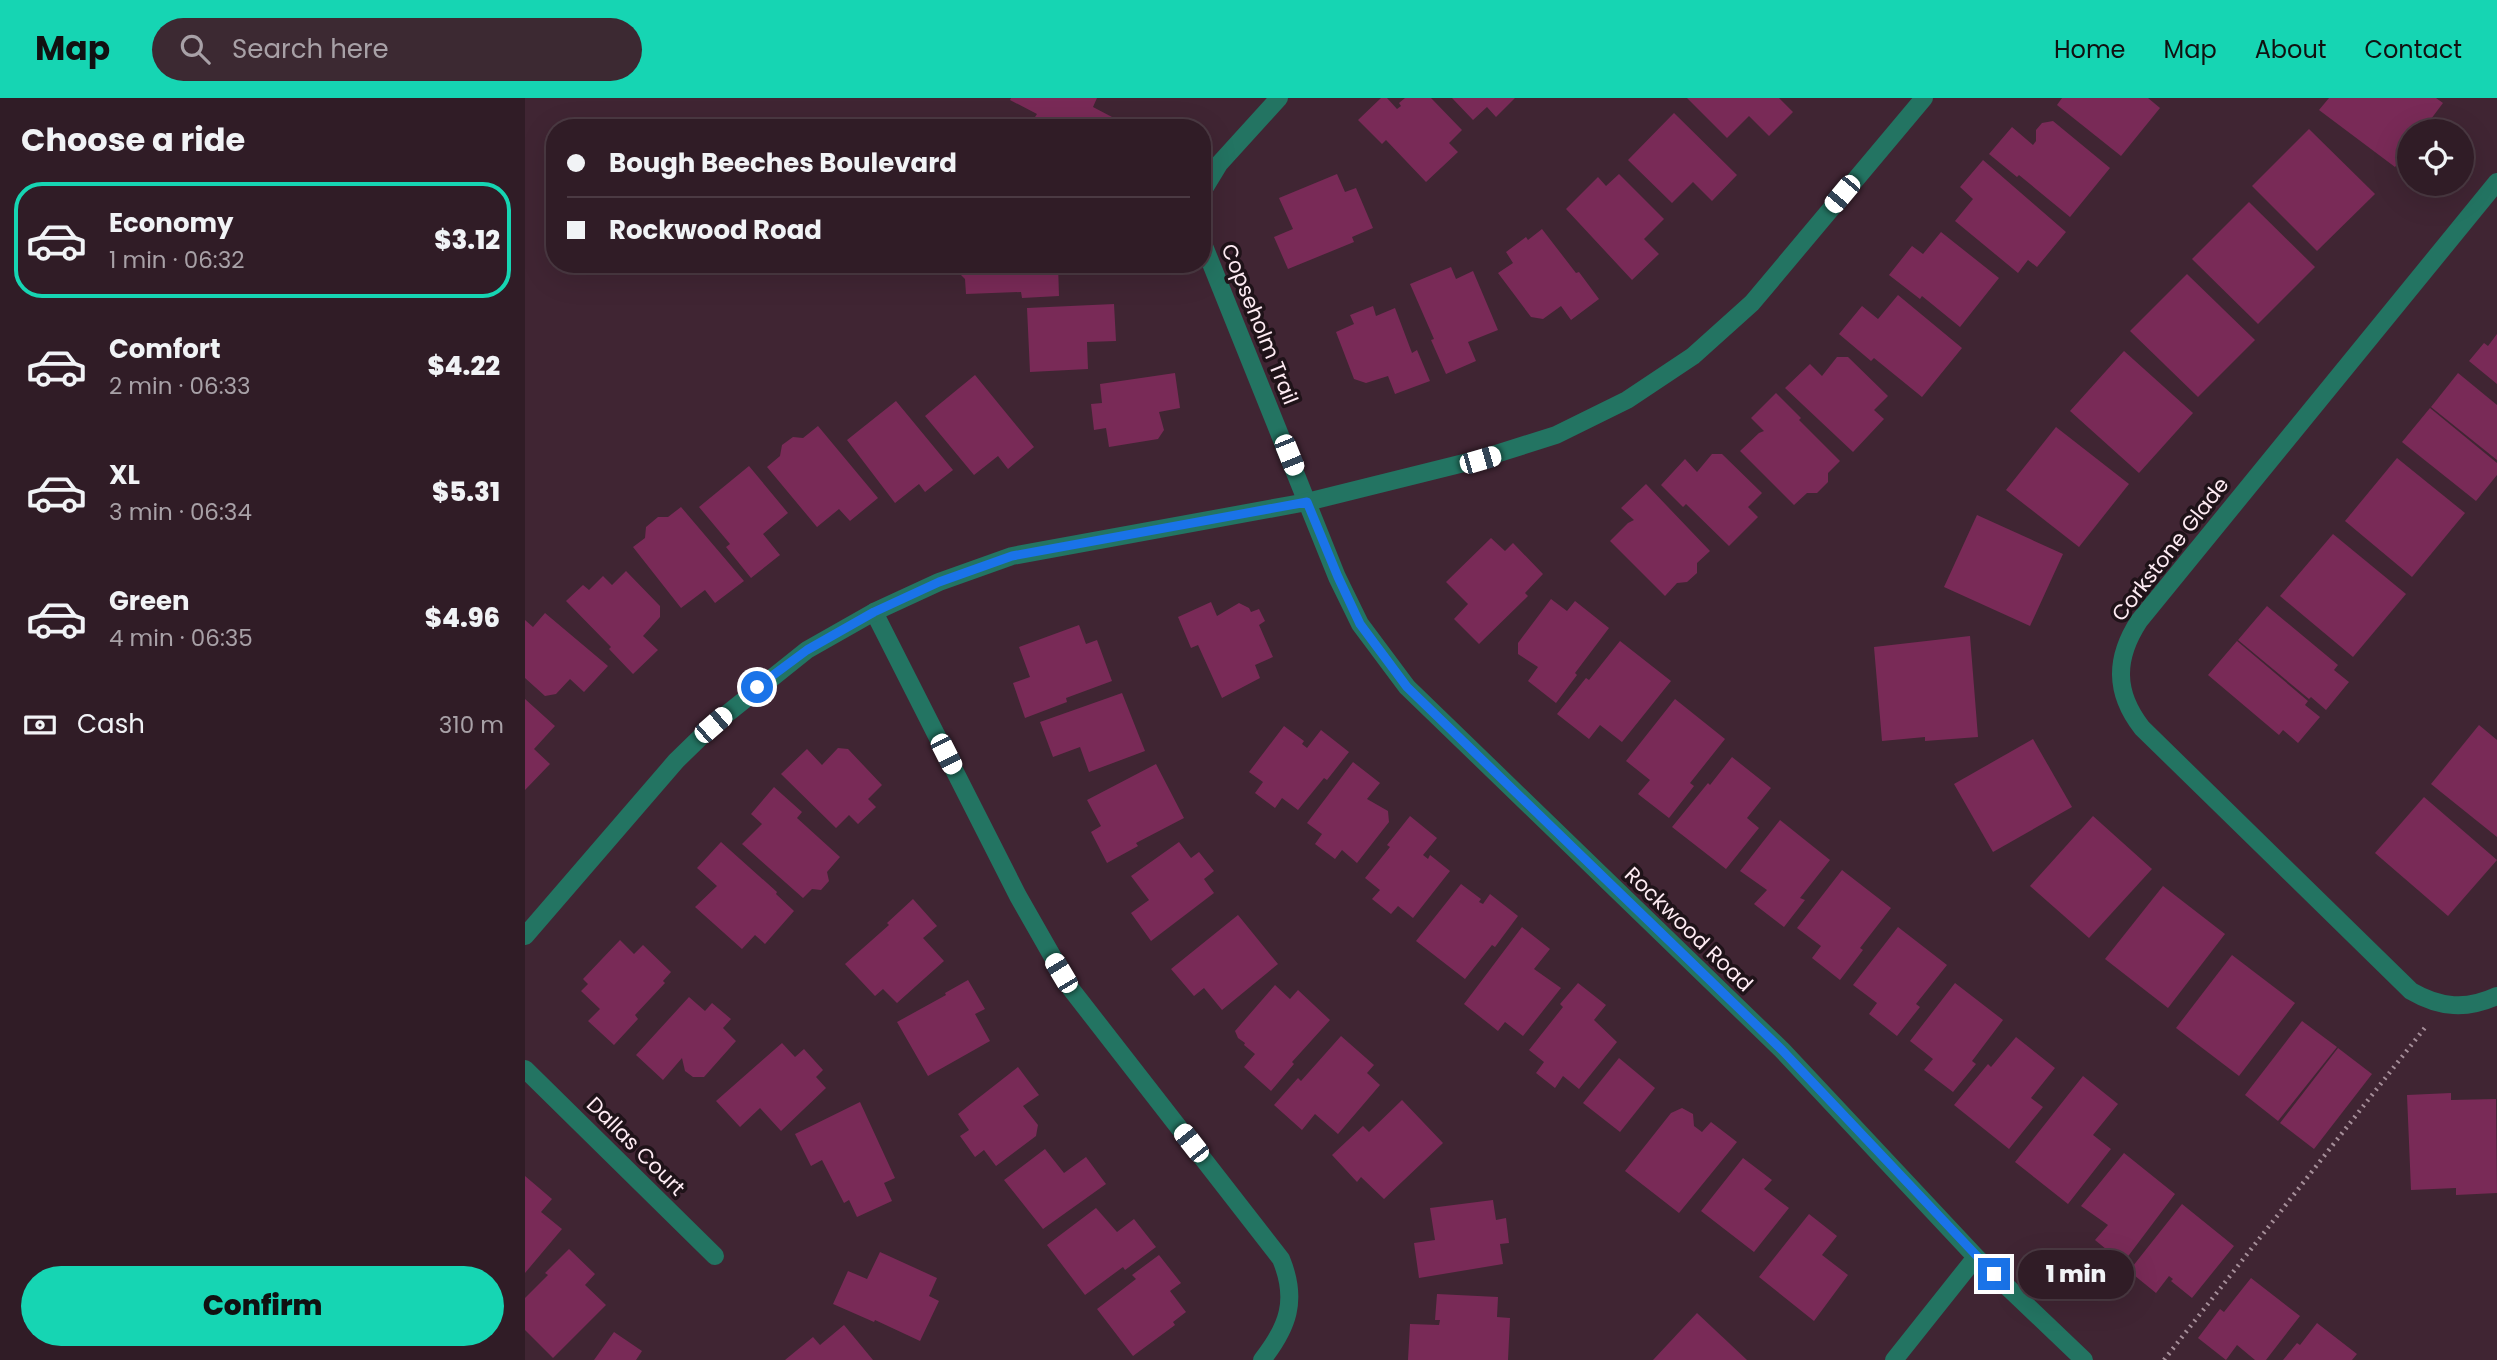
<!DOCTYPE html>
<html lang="en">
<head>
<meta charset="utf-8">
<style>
	body { margin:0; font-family:Poppins,sans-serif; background:#3c2932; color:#f1f3f6; height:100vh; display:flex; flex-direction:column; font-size:26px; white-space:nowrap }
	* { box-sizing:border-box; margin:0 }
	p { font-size:23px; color:#a8a1a7 }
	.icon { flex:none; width:38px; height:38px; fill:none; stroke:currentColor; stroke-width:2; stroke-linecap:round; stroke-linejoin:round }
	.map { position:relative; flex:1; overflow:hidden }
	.sheet { display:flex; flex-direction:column; background:#301c26; width:525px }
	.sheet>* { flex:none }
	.banner { position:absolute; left:21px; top:21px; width:665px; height:154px; border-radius:28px; box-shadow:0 7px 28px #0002,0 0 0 2px #4b3a43; display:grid; align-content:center; height:154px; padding:0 21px; background:#301c26 }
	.buttons { position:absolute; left:1872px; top:21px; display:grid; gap:14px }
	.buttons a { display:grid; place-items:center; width:77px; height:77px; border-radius:50%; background:#301c26; box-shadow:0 7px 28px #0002,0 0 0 2px #4b3a43; font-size:35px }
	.end { position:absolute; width:32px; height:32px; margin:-16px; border:9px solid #1a73e8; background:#fff; box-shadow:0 0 0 4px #fff }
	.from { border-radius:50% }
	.bubble { position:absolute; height:49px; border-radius:24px; background:#301c26; box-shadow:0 7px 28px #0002,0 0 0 2px #4b3a43; font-size:23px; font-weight:800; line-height:49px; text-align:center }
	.car { position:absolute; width:21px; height:42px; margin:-21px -10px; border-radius:9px; box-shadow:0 0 5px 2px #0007; background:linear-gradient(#fff 24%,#345 0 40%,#fff 0 76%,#345 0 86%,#fff 0) }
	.banner b { display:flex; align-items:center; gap:24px; height:66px; font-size:26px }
	.banner b+b { border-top:2px solid #4b3a43 }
	.banner i { width:18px; height:18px; background:#f1f3f6 }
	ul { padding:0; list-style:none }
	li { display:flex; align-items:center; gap:21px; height:116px; margin:0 14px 10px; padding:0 7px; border:4px solid transparent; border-radius:28px }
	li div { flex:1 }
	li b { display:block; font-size:26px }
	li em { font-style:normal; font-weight:800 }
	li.current { border-color:#16d5b3 }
	li>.icon { width:63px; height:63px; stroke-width:1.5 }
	h2 { padding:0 21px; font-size:32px; line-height:84px }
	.pay { display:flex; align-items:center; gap:18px; height:77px; padding:0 21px; font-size:26px }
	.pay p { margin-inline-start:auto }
	.cta { display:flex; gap:14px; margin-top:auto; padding:14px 21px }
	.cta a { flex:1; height:80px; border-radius:42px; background:#16d5b3; color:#111; font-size:28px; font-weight:800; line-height:80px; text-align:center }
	header { display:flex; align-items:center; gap:42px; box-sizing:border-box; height:98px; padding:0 35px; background:#16d5b3; color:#111 }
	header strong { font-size:33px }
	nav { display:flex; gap:38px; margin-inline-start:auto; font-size:24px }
	.search { width:490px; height:63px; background:#3c2932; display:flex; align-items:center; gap:18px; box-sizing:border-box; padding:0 24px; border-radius:38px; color:#a8a1a7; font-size:26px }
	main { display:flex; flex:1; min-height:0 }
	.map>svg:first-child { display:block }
	.building { fill:#792a57 }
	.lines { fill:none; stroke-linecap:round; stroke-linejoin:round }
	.path { stroke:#a68f9a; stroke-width:4.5; stroke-dasharray:2 5; stroke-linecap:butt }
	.minor { stroke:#237462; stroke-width:18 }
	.route { stroke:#1a73e8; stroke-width:9 }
	.labels { text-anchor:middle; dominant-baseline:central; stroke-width:7; stroke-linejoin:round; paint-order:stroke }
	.street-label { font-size:21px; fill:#feebf3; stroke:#1f1319 }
</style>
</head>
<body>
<header>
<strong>Map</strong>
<div class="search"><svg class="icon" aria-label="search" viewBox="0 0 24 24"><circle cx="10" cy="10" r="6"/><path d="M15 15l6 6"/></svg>Search here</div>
<nav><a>Home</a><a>Map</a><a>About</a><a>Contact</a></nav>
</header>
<main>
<section class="sheet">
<h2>Choose a ride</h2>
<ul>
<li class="current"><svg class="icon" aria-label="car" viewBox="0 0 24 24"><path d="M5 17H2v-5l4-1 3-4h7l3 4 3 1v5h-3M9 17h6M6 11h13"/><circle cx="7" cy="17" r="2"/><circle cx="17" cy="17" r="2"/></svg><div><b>Economy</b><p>1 min · 06:32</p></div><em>$3.12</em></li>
<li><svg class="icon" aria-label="car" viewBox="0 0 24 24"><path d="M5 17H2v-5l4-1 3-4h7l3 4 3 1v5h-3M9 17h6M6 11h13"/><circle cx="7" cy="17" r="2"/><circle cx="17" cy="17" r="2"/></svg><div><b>Comfort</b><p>2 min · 06:33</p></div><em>$4.22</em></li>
<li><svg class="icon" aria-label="car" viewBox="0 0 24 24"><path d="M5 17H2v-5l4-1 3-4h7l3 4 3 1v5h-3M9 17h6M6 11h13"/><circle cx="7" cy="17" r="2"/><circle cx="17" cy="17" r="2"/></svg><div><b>XL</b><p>3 min · 06:34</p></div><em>$5.31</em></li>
<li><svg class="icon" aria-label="car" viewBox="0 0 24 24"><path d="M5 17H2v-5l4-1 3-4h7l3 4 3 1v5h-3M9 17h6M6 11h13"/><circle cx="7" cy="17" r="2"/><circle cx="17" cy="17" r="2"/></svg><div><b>Green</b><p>4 min · 06:35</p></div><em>$4.96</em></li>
</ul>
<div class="pay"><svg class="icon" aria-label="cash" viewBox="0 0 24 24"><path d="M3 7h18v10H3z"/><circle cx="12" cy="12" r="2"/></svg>Cash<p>310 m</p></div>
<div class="cta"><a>Confirm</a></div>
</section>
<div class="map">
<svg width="1972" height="1262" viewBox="0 0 1972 1262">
	<rect width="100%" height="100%" fill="#402533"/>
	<g class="building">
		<path d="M486 0H572L568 9 587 19 582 30H531L510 19 512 16 485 2Z"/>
		<path d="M856 0H862L872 11 876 8 874 5 880 0H906L937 32 924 45 933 54 901 84 861 42 857 46 833 22Z"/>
		<path d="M927 0H990L971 19 962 9 948 22Z"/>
		<path d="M1162 0H1254L1268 14 1244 38 1224 18 1202 40Z"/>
		<path d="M1537 0H1623L1635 10 1596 58 1532 7Z"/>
		<path d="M1804 0H1911L1918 5 1897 33H1885V50L1870 69 1794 12Z"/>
		<path d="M1149 15 1212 77 1187 103 1168 84 1147 105 1103 62Z"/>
		<path d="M1528 23 1585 70 1545 119 1494 77 1492 79 1464 56 1487 29 1508 47 1511 43V32L1517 25Z"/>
		<path d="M1784 31 1850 96 1792 153 1727 88Z"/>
		<path d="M1458 62 1541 134 1512 169 1503 162 1493 175 1430 123 1448 101 1435 89Z"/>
		<path d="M812 76 820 94 831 90 848 130 827 139 829 144 763 171 749 139 768 131 754 100Z"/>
		<path d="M1094 76 1139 121 1119 141 1134 156 1107 182 1041 111 1073 79 1081 88Z"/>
		<path d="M1724 104 1790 169 1733 226 1667 161Z"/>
		<path d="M1017 131 1051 175 1054 174 1074 201 1046 222 1036 208 1018 221 1006 219 973 175 988 165 981 154 1001 139 1003 142Z"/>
		<path d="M1416 134 1474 180 1435 229 1397 198 1395 201 1364 177 1387 148 1398 156Z"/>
		<path d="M433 166H533L534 198 497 200 496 194 441 196 440 181 433 174Z"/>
		<path d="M926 169 931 181 948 173 973 232 943 244 951 263 921 276 906 242 909 241 885 186Z"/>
		<path d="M1662 176 1730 242 1673 299 1605 233Z"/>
		<path d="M1373 197 1437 250 1397 299 1349 260 1346 263 1314 236 1337 208 1353 221Z"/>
		<path d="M589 206 591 243 562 244 563 271 505 274 502 210Z"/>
		<path d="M848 208 851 218 870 210 887 255 892 252 905 283 870 296 863 278 841 285 829 281 811 234 829 226 825 217Z"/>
		<path d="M1972 236V286L1944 263 1959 245 1963 248Z"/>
		<path d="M1599 253 1668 315 1614 375 1545 313Z"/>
		<path d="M1312 259H1323L1363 298 1349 312 1359 321 1328 354 1260 290 1285 266 1297 278Z"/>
		<path d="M650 275 655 310 634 314 639 332 633 341 584 349 581 330 569 332 566 306 577 305 575 286Z"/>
		<path d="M1933 275 1972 307V362L1906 309Z"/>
		<path d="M450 277 509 349 483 371 473 358 449 377 400 318Z"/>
		<path d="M1251 295 1276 320 1274 322 1315 363 1303 375V384L1292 395H1282L1269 407 1215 353 1234 335 1239 333 1226 320Z"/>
		<path d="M371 303 428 372 400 394 394 386 370 405 322 342Z"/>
		<path d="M1905 310 1972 365V377L1951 403 1877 344Z"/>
		<path d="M293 328 353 400 325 423 314 411 292 429 242 369 255 358 257 347 268 339 278 340Z"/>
		<path d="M1531 329 1604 386 1554 449 1481 392Z"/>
		<path d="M1187 356H1197L1237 395 1223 409 1233 419 1204 448 1161 406 1158 409 1136 387 1160 361 1172 374Z"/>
		<path d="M1872 360 1940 415 1887 479 1820 423Z"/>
		<path d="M224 368 263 415 238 436 255 457 226 480 201 449 205 446 174 409Z"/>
		<path d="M1121 386 1185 453 1172 465V475L1162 484 1152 485 1140 498 1085 443 1103 425 1109 422 1096 410Z"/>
		<path d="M156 409 219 483 190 505 180 492 156 510 108 449 120 440 121 429 133 419H143Z"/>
		<path d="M1452 417 1538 456 1505 528 1419 489Z"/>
		<path d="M1808 436 1881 496 1828 559 1755 498Z"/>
		<path d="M966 440 980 453 988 445 1018 476 1000 495 1003 498 954 546 929 521 943 506 921 484Z"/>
		<path d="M101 473 135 508V519L118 538 133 552 108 576 84 551 86 549 41 503 58 487 64 492 78 478 87 487Z"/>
		<path d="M1026 501 1042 513 1050 503 1084 530 1050 575 1052 577 1031 605 1003 583 1013 569 993 556V545Z"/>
		<path d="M686 504 692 518 714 505 724 510 726 514 734 511 740 523 734 527 748 559 730 567 735 580 697 600 673 547 666 550 653 519Z"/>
		<path d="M1742 508 1813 567 1809 572 1824 584 1801 612 1786 599 1784 601 1713 542Z"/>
		<path d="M20 515 83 568 59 594 45 581 31 596 20 598 0 580V522L8 529Z"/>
		<path d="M554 527 561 546 572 542 587 583 541 600 542 604 500 620 488 585 505 579 494 549Z"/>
		<path d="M1445 538 1453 639 1400 643V639L1357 643 1349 549Z"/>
		<path d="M1095 543 1146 583 1097 644 1075 627 1064 641 1032 616 1061 580 1064 582Z"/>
		<path d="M1712 543 1783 603 1780 607 1795 619 1773 645 1758 632 1754 637 1683 577Z"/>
		<path d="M597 595 620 653 564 674 555 649 528 659 515 624Z"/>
		<path d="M0 601 30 628 9 651 25 666 0 692Z"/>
		<path d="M1150 601 1200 641 1165 685 1169 688 1144 720 1113 696 1125 682 1101 663Z"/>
		<path d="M1954 627 1972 642V739L1906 686Z"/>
		<path d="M759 628 779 643 777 646 782 650 796 632 824 654 802 682 799 680 773 712 757 700 750 710 730 695 738 684 724 674Z"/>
		<path d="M1508 641 1547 709 1468 754 1429 686Z"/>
		<path d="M313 650 323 651 357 687 343 701 351 709 333 726 324 717 311 730 256 676 282 651 297 667Z"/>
		<path d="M1207 659 1246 690 1222 720 1234 730 1201 771 1147 729 1183 685 1185 687Z"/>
		<path d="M828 664 855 685 842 701 863 713 864 724 832 765 817 752 810 761 790 746 797 736 782 725Z"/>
		<path d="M631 666 659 720 611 745 613 748 582 765 566 734 576 728 562 702Z"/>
		<path d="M249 689 277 714 272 720 315 759 302 774 304 783 296 792 287 791 278 800 217 746 237 726 226 716Z"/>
		<path d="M1899 699 1972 762 1923 818 1850 755Z"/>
		<path d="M885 718 912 740 898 757 903 761 905 757 925 773 888 820 873 808 866 816 847 801 855 792 840 780 865 749 862 747Z"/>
		<path d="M1568 718 1627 771 1564 840 1505 788Z"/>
		<path d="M1255 722 1305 762 1275 800 1280 802 1259 829 1229 806 1242 792 1215 773Z"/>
		<path d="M196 744 252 794 251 796 269 813 240 846 230 837 217 851 170 809 192 788 172 770Z"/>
		<path d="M654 744 666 760 674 754 689 773 679 781 689 795 626 843 606 815 624 802 606 778Z"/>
		<path d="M1317 772 1366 810 1335 850 1338 852 1315 882 1287 860 1296 848 1272 830Z"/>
		<path d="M936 786 956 801 954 804 958 806 965 796 993 818 970 849 967 847 940 881 891 843Z"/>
		<path d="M1638 788 1700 836 1643 910 1580 861Z"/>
		<path d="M388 801 412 828 398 840 419 863 372 905 358 891 350 898 320 866 364 827 362 825Z"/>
		<path d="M713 817 753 866 697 912 679 890 669 898 646 871Z"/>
		<path d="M997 829 1025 851 1009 871 1036 890 998 938 980 924 973 933 939 906Z"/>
		<path d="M1373 829 1422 867 1391 906 1395 909 1372 938 1344 916 1352 905 1328 887Z"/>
		<path d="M95 842 109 856 118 847 146 874 138 883 140 885 110 917 113 921 89 947 63 923 75 911 56 893 63 886 58 881Z"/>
		<path d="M1707 857 1770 905 1714 978 1651 930Z"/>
		<path d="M443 882 460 911 450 916 465 943 403 978 372 924 421 897 420 895Z"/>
		<path d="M1053 885 1081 907 1069 922 1092 944 1054 991 1038 978 1030 990 1011 975 1019 964 1004 952 1038 909 1035 906Z"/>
		<path d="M1430 885 1478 922 1447 963 1451 966 1428 994 1399 972 1408 961 1385 943Z"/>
		<path d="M750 887 765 901 773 892 805 922 767 964 769 966 746 993 719 969 730 956 719 947 720 945 713 940 710 933Z"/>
		<path d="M164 899 180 913 187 905 206 921 198 930 211 943 179 979H168L160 973 157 960 138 982 111 957Z"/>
		<path d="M1777 923 1812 949 1753 1023 1720 997Z"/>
		<path d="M816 938 849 967 842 975 855 987 813 1036 790 1016 777 1032 749 1007 773 980 776 983Z"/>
		<path d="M1491 939 1530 970 1506 1000 1518 1009 1484 1051 1429 1007 1463 966 1466 969Z"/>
		<path d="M257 945 270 959 279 951 298 972 291 979 301 990 256 1033 235 1010 215 1029 191 1003Z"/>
		<path d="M1813 950 1847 976 1789 1051 1755 1025Z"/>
		<path d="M1094 960 1130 990 1095 1034 1058 1005Z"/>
		<path d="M493 969 514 997 498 1008 513 1027 511 1038 471 1068 459 1052 450 1059 435 1038 444 1032 433 1016Z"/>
		<path d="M1558 978 1593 1006 1568 1037 1586 1051 1543 1106 1490 1064Z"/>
		<path d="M1926 995V1002L1971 1001 1972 1095 1931 1097V1090L1886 1092 1882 997Z"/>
		<path d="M877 1002 918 1045 859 1101 836 1079 832 1084 807 1057 838 1028 844 1034Z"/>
		<path d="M335 1004 370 1080 359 1085 367 1103 332 1119 324 1102 319 1105 297 1062 286 1068 270 1036Z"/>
		<path d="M1157 1010 1168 1016 1169 1028 1177 1034 1186 1024 1212 1044 1154 1115 1100 1073 1146 1015Z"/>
		<path d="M520 1051 539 1075 561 1059 581 1086 518 1131 479 1082Z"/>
		<path d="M1599 1055 1650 1096 1598 1165 1570 1142 1583 1127 1556 1108Z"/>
		<path d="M1218 1060 1247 1082 1239 1091 1264 1110 1229 1154 1176 1113Z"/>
		<path d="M0 1078 27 1101 16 1114 37 1131 0 1175Z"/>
		<path d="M968 1102 971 1122 981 1120 984 1145 975 1146 978 1166 894 1180 889 1145 910 1142 905 1110Z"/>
		<path d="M1657 1106 1709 1148 1667 1200 1646 1183 1648 1181 1644 1178 1631 1195 1604 1173Z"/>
		<path d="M571 1110 592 1134 609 1121 631 1149 600 1172 598 1169 560 1197 522 1147Z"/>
		<path d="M1284 1116 1312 1138 1297 1157 1323 1177 1289 1223 1234 1179Z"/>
		<path d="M44 1151 70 1176 60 1187 81 1207 28 1260 0 1232V1200L23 1177 20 1175Z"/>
		<path d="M355 1154 412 1180 404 1198 414 1203 395 1243 350 1222 349 1224 308 1206 323 1173 342 1181Z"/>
		<path d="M634 1157 656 1185 645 1193 661 1214 648 1224 650 1227 608 1258 572 1211 611 1181 607 1177Z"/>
		<path d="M1726 1180 1775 1218 1741 1262H1730L1712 1247 1701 1262 1673 1240 1695 1211 1699 1214Z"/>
		<path d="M912 1196 973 1199 972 1219 985 1220 983 1262H883L885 1226 914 1227 915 1222H910Z"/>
		<path d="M1172 1215 1222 1262H1128Z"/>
		<path d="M1792 1225 1832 1256 1827 1262H1758L1772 1245 1775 1247Z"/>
		<path d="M319 1227 348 1262H260L288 1239 295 1247Z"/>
		<path d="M89 1234 117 1253 111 1262H69Z"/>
	</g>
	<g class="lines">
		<path class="path" d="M1639 1262 1902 927"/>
		<g class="minor">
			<path d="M1972 84 1614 523C1590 560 1589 594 1617 630L1886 893C1915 910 1942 912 1972 898"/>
			<path d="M677 94 694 66 754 0"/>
			<path d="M677 143 812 479 835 526 882 589 1257 952 1451 1159 1559 1262"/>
			<path d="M349 514 493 798 546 891 756 1161C773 1202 763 1229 737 1262"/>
			<path d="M0 838 151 663 188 627 282 552 349 514 414 484 487 458 782 404 955 361 1031 337 1102 302 1168 258 1227 205 1399 0"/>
			<path d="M0 971 190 1158"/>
			<path d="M1369 1262 1451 1159"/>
		</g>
	</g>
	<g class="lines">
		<path class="route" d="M232 589 282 552 349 514 414 484 487 458 782 404 813 479 835 526 882 589 1257 952 1469 1176"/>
	</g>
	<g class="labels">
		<g class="street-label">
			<text transform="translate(735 226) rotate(68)">Copseholm Trail</text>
			<text transform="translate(1645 451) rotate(-52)">Corkstone Glade</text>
			<text transform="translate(1164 831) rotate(44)">Rockwood Road</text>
			<text transform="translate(111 1048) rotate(45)">Dallas Court</text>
		</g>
	</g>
</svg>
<div class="buttons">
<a><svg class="icon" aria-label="locate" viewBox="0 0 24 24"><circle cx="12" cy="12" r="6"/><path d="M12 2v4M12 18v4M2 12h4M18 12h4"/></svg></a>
</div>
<i class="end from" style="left:232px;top:589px"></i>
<i class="end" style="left:1469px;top:1176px"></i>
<div class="bubble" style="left:1493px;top:1152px;width:116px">1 min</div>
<i class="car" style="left:1317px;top:96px;rotate:220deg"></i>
<i class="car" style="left:764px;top:357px;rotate:158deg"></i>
<i class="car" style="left:955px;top:362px;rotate:74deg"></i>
<i class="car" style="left:188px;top:627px;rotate:49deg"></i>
<i class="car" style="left:421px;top:656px;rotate:153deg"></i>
<i class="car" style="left:536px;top:875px;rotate:329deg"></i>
<i class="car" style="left:666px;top:1045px;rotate:322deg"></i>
<div class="banner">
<b><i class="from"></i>Bough Beeches Boulevard</b>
<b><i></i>Rockwood Road</b>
</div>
</div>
</main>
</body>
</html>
